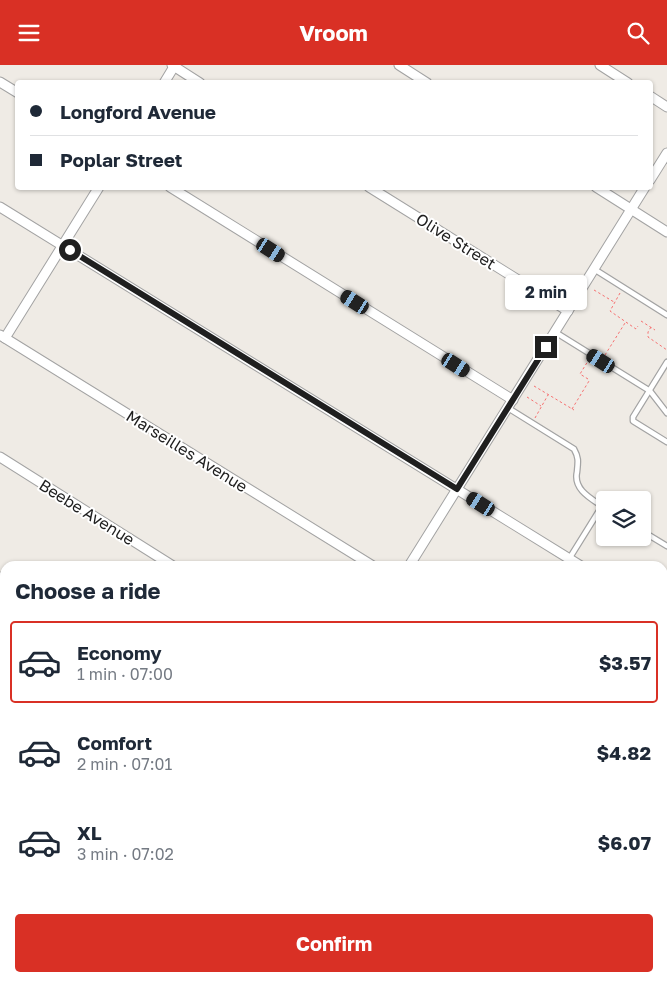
<!DOCTYPE html>
<html lang="en">
<head>
<meta charset="utf-8">
<style>
	body { margin:0; font-family:"Golos Text",sans-serif; background:#f2f2f3; color:#1f2937; height:100vh; display:flex; flex-direction:column; font-size:19px; white-space:nowrap }
	* { box-sizing:border-box; margin:0 }
	p { font-size:16px; color:#747a83 }
	.icon { flex:none; width:28px; height:28px; fill:none; stroke:currentColor; stroke-width:2; stroke-linecap:round; stroke-linejoin:round }
	.map { position:relative; flex:1; overflow:hidden }
	.details { position:absolute; left:0px; top:496px; width:668px; height:421px; display:flex; flex-direction:column; background:#fff; border-radius:15px 15px 0 0; box-shadow:0 1px 4px #0004 }
	.details>* { flex:none }
	.banner { position:absolute; left:15px; top:15px; width:638px; height:110px; border-radius:5px; box-shadow:0 1px 4px #0004; display:grid; align-content:center; height:110px; padding:0 15px; background:#fff }
	.fabs { position:absolute; left:596px; top:426px; display:grid; gap:10px }
	.fabs a { display:grid; place-items:center; width:55px; height:55px; border-radius:5px; background:#fff; box-shadow:0 1px 4px #0004; font-size:25px }
	.end { position:absolute; width:22px; height:22px; margin:-11px; border:6px solid #1f1f1f; background:#fff; box-shadow:0 0 0 2px #fff }
	.from { border-radius:50% }
	.bubble { position:absolute; height:35px; border-radius:5px; background:#fff; box-shadow:0 1px 4px #0004; font-size:16px; font-weight:700; line-height:35px; text-align:center }
	.car { position:absolute; width:15px; height:30px; margin:-15px -8px; border-radius:6px; box-shadow:0 0 4px 1px #0007; background:linear-gradient(#222 24%,#8ab4d8 0 40%,#222 0 76%,#8ab4d8 0 86%,#222 0) }
	.banner b { display:flex; align-items:center; gap:18px; height:48px; font-size:19px }
	.banner b+b { border-top:1px solid #e0e1e3 }
	.banner i { width:12px; height:12px; background:#1f2937 }
	ul { padding:0; list-style:none }
	li { display:flex; align-items:center; gap:15px; height:82px; margin:0 10px 8px; padding:0 5px; border:2px solid transparent; border-radius:5px }
	li div { flex:1 }
	li b { display:block; font-size:19px }
	li em { font-style:normal; font-weight:700 }
	li.current { border-color:#d93025 }
	li>.icon { width:45px; height:45px; stroke-width:1.5 }
	h2 { padding:0 15px; font-size:22px; line-height:60px }
	.primary-button { display:flex; gap:10px; margin-top:auto; padding:10px 15px }
	.primary-button a { flex:1; height:58px; border-radius:5px; background:#d93025; color:#fff; font-size:20px; font-weight:700; line-height:58px; text-align:center }
	header { display:flex; justify-content:space-between; align-items:center; height:65px; padding:0 15px; background:#d93025; color:#fff; font-size:22px; font-weight:700 }
	.map>svg:first-child { display:block }
	.lines { fill:none; stroke-linecap:round; stroke-linejoin:round }
	.service-casing { stroke:#a3a3a3; stroke-width:7 }
	.minor-casing { stroke:#a3a3a3; stroke-width:11 }
	.secondary-casing { stroke:#747408; stroke-width:15 }
	.path { stroke:#f67070; stroke-width:1; stroke-dasharray:2.5 2.5; stroke-linecap:butt }
	.service { stroke:#fff; stroke-width:4.5 }
	.minor { stroke:#fff; stroke-width:9 }
	.secondary { stroke:#f8f5bb; stroke-width:12 }
	.route { stroke:#1f1f1f; stroke-width:6 }
	.labels { text-anchor:middle; dominant-baseline:central; stroke-width:4; stroke-linejoin:round; paint-order:stroke }
	.street-label { font-size:16px; fill:#1f1f1f; stroke:#fff }
</style>
</head>
<body>
<header><svg class="icon" aria-label="menu" viewBox="0 0 24 24"><path d="M4 6h16M4 12h16M4 18h16"/></svg>Vroom<svg class="icon" aria-label="search" viewBox="0 0 24 24"><circle cx="10" cy="10" r="6"/><path d="M15 15l6 6"/></svg></header>
<div class="map">
<svg width="667" height="917" viewBox="0 0 667 917">
	<rect width="100%" height="100%" fill="#efebe5"/>
	<g class="lines">
		<defs>
			<g id="service">
				<path d="M594 204 667 250"/>
				<path d="M555 267 650 326 667 348"/>
				<path d="M667 297 633 352V356L667 377"/>
				<path d="M508 343 574 384C579 393 578 397 577 407 573 425 592 434 605 443"/>
				<path d="M642 466 667 481"/>
				<path d="M569 494 602 441"/>
				<path d="M0 776 5 768"/>
				<path d="M0 801 5 804"/>
				<path d="M201 912 205 917"/>
			</g>
			<g id="minor">
				<path d="M172 0 200 18"/>
				<path d="M399 0 427 18"/>
				<path d="M600 0 628 18"/>
				<path d="M0 17 18 28"/>
				<path d="M164 18 175 0"/>
				<path d="M650 31 667 42"/>
				<path d="M650 115 667 88"/>
				<path d="M170 122 513 335"/>
				<path d="M369 122 568 246"/>
				<path d="M596 122 667 167"/>
				<path d="M0 142 581 501"/>
				<path d="M0 270 373 501"/>
				<path d="M5 273 99 122"/>
				<path d="M0 392 173 501"/>
				<path d="M409 501 645 122"/>
				<path d="M0 512 5 515"/>
				<path d="M662 552 667 555"/>
				<path d="M0 626 5 629"/>
				<path d="M662 680 667 683"/>
				<path d="M662 805 667 808"/>
				<path d="M662 855 667 848"/>
				<path d="M462 912 470 917"/>
				<path d="M646 912 653 917"/>
				<path d="M151 917 154 912"/>
				<path d="M353 917 356 912"/>
				<path d="M624 917 627 912"/>
			</g>
			<g id="secondary">
				<path d="M0 832 5 835"/>
				<path d="M131 912 138 917"/>
			</g>
		</defs>
		<use href="#service" class="service-casing"/>
		<use href="#minor" class="minor-casing"/>
		<use href="#secondary" class="secondary-casing"/>
		<g class="path">
			<path d="M594 225 614 237"/>
			<path d="M620 228 610 246 636 264 638 261"/>
			<path d="M641 256 655 265"/>
			<path d="M651 262 648 267V272L667 285"/>
			<path d="M605 290 625 258"/>
			<path d="M534 321 574 345"/>
			<path d="M527 332 541 341"/>
			<path d="M572 344 589 316 588 314 580 309 588 296"/>
			<path d="M535 353 548 330"/>
		</g>
		<use href="#service" class="service"/>
		<use href="#minor" class="minor"/>
		<use href="#secondary" class="secondary"/>
	</g>
	<g class="lines">
		<path class="route" d="M70 185 457 424 546 282"/>
	</g>
	<g class="labels">
		<g class="street-label">
			<text transform="translate(456 176) rotate(32)">Olive Street</text>
			<text transform="translate(187 386) rotate(32)">Marseilles Avenue</text>
			<text transform="translate(87 447) rotate(32)">Beebe Avenue</text>
		</g>
	</g>
</svg>
<div class="fabs">
<a><svg class="icon" aria-label="layers" viewBox="0 0 24 24"><path d="M12 4l9 5-9 5-9-5zM3 14l9 5 9-5"/></svg></a>
</div>
<i class="end from" style="left:70px;top:185px"></i>
<i class="end" style="left:546px;top:282px"></i>
<div class="bubble" style="left:505px;top:210px;width:82px">2 min</div>
<i class="car" style="left:271px;top:185px;rotate:122deg"></i>
<i class="car" style="left:355px;top:237px;rotate:302deg"></i>
<i class="car" style="left:601px;top:296px;rotate:302deg"></i>
<i class="car" style="left:456px;top:300px;rotate:122deg"></i>
<i class="car" style="left:481px;top:439px;rotate:302deg"></i>
<div class="banner">
<b><i class="from"></i>Longford Avenue</b>
<b><i></i>Poplar Street</b>
</div>
<section class="details">
<h2>Choose a ride</h2>
<ul>
<li class="current"><svg class="icon" aria-label="car" viewBox="0 0 24 24"><path d="M5 17H2v-5l4-1 3-4h7l3 4 3 1v5h-3M9 17h6M6 11h13"/><circle cx="7" cy="17" r="2"/><circle cx="17" cy="17" r="2"/></svg><div><b>Economy</b><p>1 min · 07:00</p></div><em>$3.57</em></li>
<li><svg class="icon" aria-label="car" viewBox="0 0 24 24"><path d="M5 17H2v-5l4-1 3-4h7l3 4 3 1v5h-3M9 17h6M6 11h13"/><circle cx="7" cy="17" r="2"/><circle cx="17" cy="17" r="2"/></svg><div><b>Comfort</b><p>2 min · 07:01</p></div><em>$4.82</em></li>
<li><svg class="icon" aria-label="car" viewBox="0 0 24 24"><path d="M5 17H2v-5l4-1 3-4h7l3 4 3 1v5h-3M9 17h6M6 11h13"/><circle cx="7" cy="17" r="2"/><circle cx="17" cy="17" r="2"/></svg><div><b>XL</b><p>3 min · 07:02</p></div><em>$6.07</em></li>
</ul>
<div class="primary-button"><a>Confirm</a></div>
</section>
</div>
</body>
</html>
